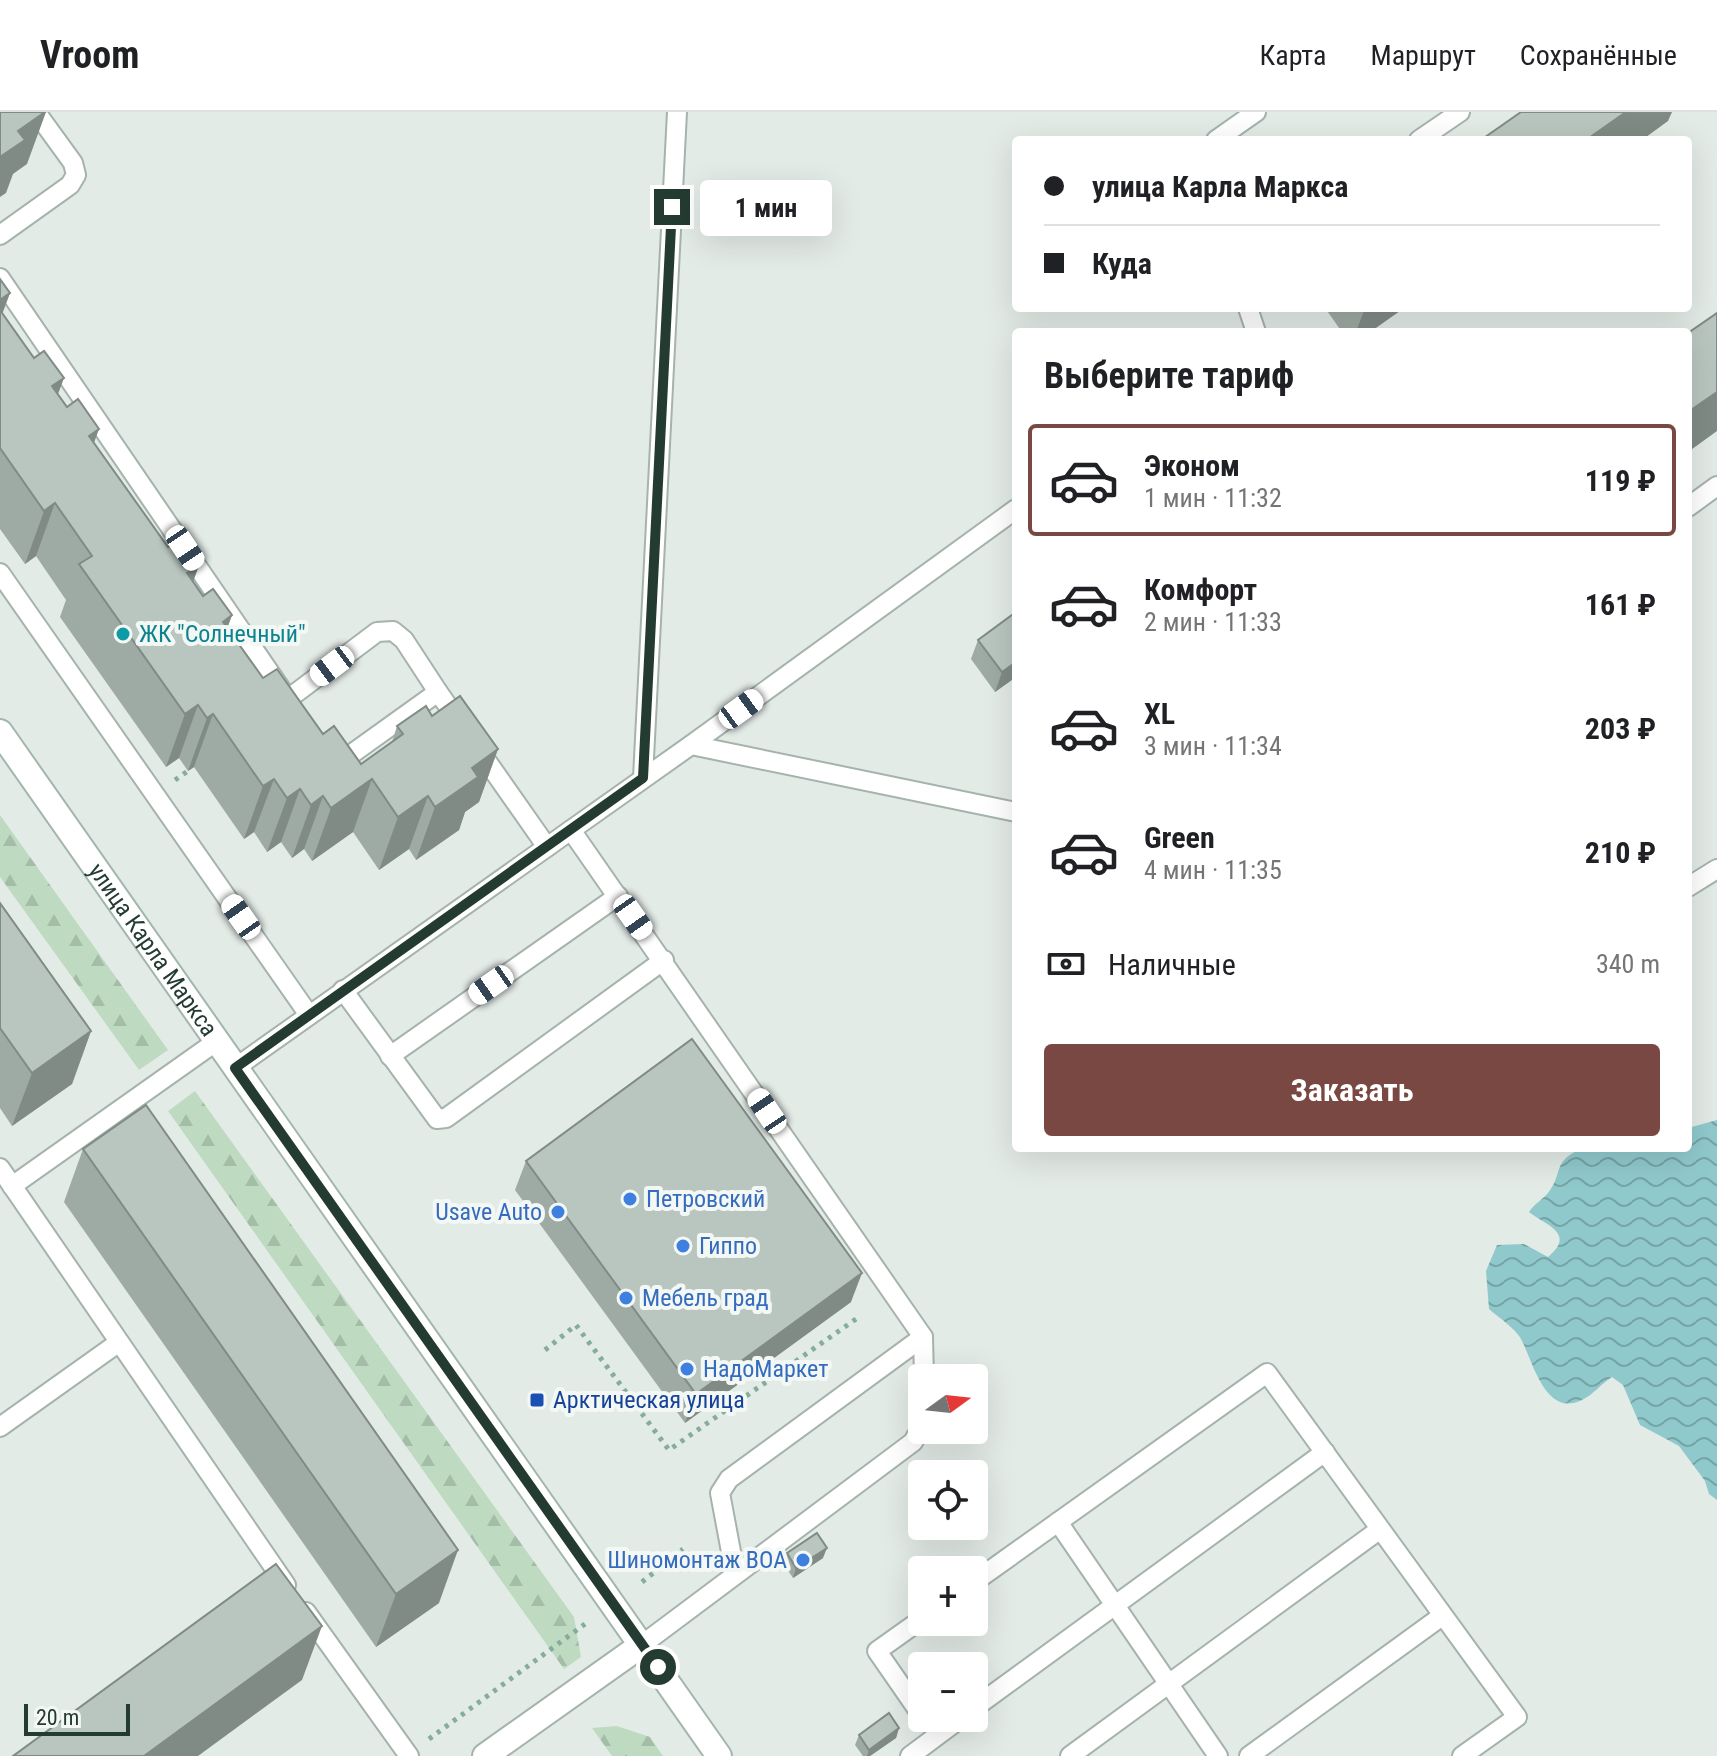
<!DOCTYPE html>
<html lang="ru">
<head>
<meta charset="utf-8">
<style>
	body { margin:0; font-family:"Roboto Condensed",sans-serif; background:#f6f6f6; color:#202124; height:100vh; display:flex; flex-direction:column; font-size:30px; white-space:nowrap }
	* { box-sizing:border-box; margin:0 }
	p { font-size:26px; color:#757577 }
	.icon { flex:none; width:44px; height:44px; fill:none; stroke:currentColor; stroke-width:2; stroke-linecap:round; stroke-linejoin:round }
	.map { position:relative; flex:1; overflow:hidden }
	.panel { position:absolute; left:1012px; top:216px; width:680px; height:824px; display:flex; flex-direction:column; background:#fff; border-radius:8px; box-shadow:0 8px 32px #0002 }
	.panel>* { flex:none }
	.top-card { position:absolute; left:1012px; top:24px; width:680px; height:176px; border-radius:8px; box-shadow:0 8px 32px #0002; display:grid; align-content:center; height:176px; padding:0 32px; background:#fff }
	.needle { width:52px; rotate:75deg }
	.fabs { position:absolute; left:908px; top:1252px; display:grid; gap:16px }
	.fabs a { display:grid; place-items:center; width:80px; height:80px; border-radius:8px; background:#fff; box-shadow:0 8px 32px #0002; font-size:40px }
	.scale { position:absolute; left:24px; bottom:20px; width:106px; box-sizing:border-box; padding-left:8px; border:4px solid #243b32; border-top:0; font-size:22px; line-height:28px; white-space:nowrap; color:#243b32; -webkit-text-stroke:6px #f3f8f5; paint-order:stroke }
	.end { position:absolute; width:36px; height:36px; margin:-18px; border:10px solid #243b32; background:#fff; box-shadow:0 0 0 4px #fff }
	.from { border-radius:50% }
	.bubble { position:absolute; height:56px; border-radius:8px; background:#fff; box-shadow:0 8px 32px #0002; font-size:26px; font-weight:700; line-height:56px; text-align:center }
	.car { position:absolute; width:24px; height:48px; margin:-24px -12px; border-radius:10px; box-shadow:0 0 6px 2px #0007; background:linear-gradient(#fff 24%,#345 0 40%,#fff 0 76%,#345 0 86%,#fff 0) }
	.top-card b { display:flex; align-items:center; gap:28px; height:76px; font-size:30px }
	.top-card b+b { border-top:2px solid #e0e0e0 }
	.top-card i { width:20px; height:20px; background:#202124 }
	ul { padding:0; list-style:none }
	li { display:flex; align-items:center; gap:24px; height:112px; margin:0 16px 12px; padding:0 16px; border:4px solid transparent; border-radius:8px }
	li div { flex:1 }
	li b { display:block; font-size:30px }
	li em { font-style:normal; font-weight:700 }
	li.current { border-color:#794842 }
	li>.icon { width:72px; height:72px; stroke-width:1.5 }
	h2 { padding:0 32px; font-size:36px; line-height:96px }
	.pay { display:flex; align-items:center; gap:20px; height:88px; padding:0 32px; font-size:30px }
	.pay p { margin-inline-start:auto }
	.action { display:flex; gap:16px; margin-top:auto; padding:16px 32px }
	.action a { flex:1; height:92px; border-radius:8px; background:#794842; color:#fff; font-size:32px; font-weight:700; line-height:92px; text-align:center }
	header { display:flex; align-items:center; gap:48px; box-sizing:border-box; height:112px; padding:0 40px; background:#fff; border-bottom:2px solid #e0e0e0 }
	header strong { font-size:38px }
	nav { display:flex; gap:44px; margin-inline-start:auto; font-size:28px }
	.map>svg:first-child { display:block }
	.forest { fill:url(#forest-firs) }
	.water { fill:url(#water-waves) }
	.lines { fill:none; stroke-linecap:round; stroke-linejoin:round }
	.lane-casing { stroke:#a6b3ad; stroke-width:22 }
	.street-casing { stroke:#a6b3ad; stroke-width:28 }
	.secondary-casing { stroke:#a2b6ad; stroke-width:28 }
	.path { stroke:#86ac9c; stroke-width:5; stroke-dasharray:4 6; stroke-linecap:butt }
	.lane { stroke:#fff; stroke-width:18 }
	.street { stroke:#fff; stroke-width:24 }
	.secondary { stroke:#fff; stroke-width:24 }
	.wall { fill:#9eaaa4 }
	.shaded-wall { fill:#818b86 }
	.building { fill:#b8c6bf; stroke:#818b86; stroke-width:2 }
	.route { stroke:#243b32; stroke-width:10 }
	.culture-dot { fill:#0f9aa8; stroke:#f3f8f5; stroke-width:3 }
	.shop-dot { fill:#3f7fe0; stroke:#f3f8f5; stroke-width:3 }
	.transit-dot { fill:#1a4fb4; stroke:#f3f8f5; stroke-width:3 }
	.labels { text-anchor:middle; dominant-baseline:central; stroke-width:8; stroke-linejoin:round; paint-order:stroke }
	.culture-label { font-size:24px; fill:#0d838f; stroke:#f3f8f5; text-anchor:start }
	.street-label { font-size:24px; fill:#243b32; stroke:#f3f8f5 }
	.shop-label { font-size:24px; fill:#366cbe; stroke:#f3f8f5; text-anchor:start }
	.transit-label { font-size:24px; fill:#164399; stroke:#f3f8f5; text-anchor:start }
</style>
</head>
<body>
<header>
<strong>Vroom</strong>
<nav><a>Карта</a><a>Маршрут</a><a>Сохранённые</a></nav>
</header>
<div class="map">
<svg width="1717" height="1644" viewBox="0 0 1717 1644">
	<defs>
		<pattern id="forest-firs" width="22" height="20" patternUnits="userSpaceOnUse" patternTransform="scale(2)"><rect width="22" height="20" fill="#bedbc2"/><path d="M5 1l3.5 6h-7zM16 11l3.5 6h-7z" fill="#a3bda7"/></pattern>
		<pattern id="water-waves" width="16" height="10" patternUnits="userSpaceOnUse" patternTransform="scale(2)"><rect width="16" height="10" fill="#90c9cc"/><path d="M0 5q4-4 8 0t8 0" fill="none" stroke="#75a4a6"/></pattern>
	</defs>
	<rect width="100%" height="100%" fill="#e3ebe7"/>
	<g class="forest">
		<path d="M0 703 168 938 139 958 0 765Z"/>
		<path d="M195 979 574 1505 581 1545 564 1557 168 999Z"/>
		<path d="M617 1614 650 1625 663 1644H612L592 1616Z"/>
	</g>
	<path class="water" d="M1717 1008V1388L1709 1382 1705 1369 1679 1334 1640 1313 1623 1273 1612 1265C1602 1271 1593 1283 1582 1288 1545 1306 1533 1249 1521 1227 1516 1217 1498 1205 1489 1197L1486 1159 1497 1133 1524 1132 1548 1145C1577 1121 1545 1113 1529 1100 1534 1092 1542 1088 1548 1081 1564 1061 1551 1048 1584 1036H1688V1016Z"/>
	<g class="lines">
		<defs>
			<g id="lane">
				<path d="M1216 28 1256 0"/>
				<path d="M1419 28 1460 0"/>
				<path d="M0 123 70 73 76 63 73 51 36 0"/>
				<path d="M0 166 283 580"/>
				<path d="M1248 196 1256 220"/>
				<path d="M1688 395 1717 374"/>
				<path d="M0 461 309 903"/>
				<path d="M288 587 377 520 393 519 404 528 438 580"/>
				<path d="M691 633 1016 700"/>
				<path d="M479 638 547 735"/>
				<path d="M331 645 346 646 438 580 460 611"/>
				<path d="M643 666 677 0"/>
				<path d="M571 718 923 1225 924 1266"/>
				<path d="M1688 775 1717 757"/>
				<path d="M343 878 437 1007 446 1006 664 848"/>
				<path d="M390 944 618 784"/>
				<path d="M235 956 691 633 1016 397"/>
				<path d="M0 1056 286 1473"/>
				<path d="M12 1074 217 929"/>
				<path d="M0 1315 118 1231"/>
				<path d="M1058 1410 1218 1644"/>
				<path d="M735 1461 720 1381 729 1367 923 1225"/>
				<path d="M974 1470 1267 1261 1517 1605 1462 1644"/>
				<path d="M306 1500 409 1644"/>
				<path d="M922 1507 877 1539 922 1604"/>
				<path d="M643 1532 913 1330 922 1314"/>
				<path d="M974 1596 1325 1340"/>
				<path d="M910 1644 961 1606"/>
				<path d="M1070 1644 1379 1418"/>
				<path d="M1249 1644 1442 1504"/>
			</g>
			<path id="street" d="M485 1644 643 1532"/>
			<g id="secondary">
				<path id="s1" d="M0 620 719 1644"/>
			</g>
		</defs>
		<use href="#lane" class="lane-casing"/>
		<use href="#street" class="street-casing"/>
		<use href="#secondary" class="secondary-casing"/>
		<g class="path">
			<path d="M175 668 188 659"/>
			<path d="M545 1238 576 1213 669 1338 856 1207"/>
			<path d="M642 1470 683 1437"/>
			<path d="M429 1627 585 1512"/>
		</g>
		<use href="#lane" class="lane"/>
		<use href="#street" class="street"/>
		<use href="#secondary" class="secondary"/>
	</g>
	<g class="wall">
		<path d="M0 167 10 181 2 201 58 282 168 435 199 453 193 470 203 484 232 503 227 516 263 566 323 622 361 652 392 630 397 614 432 604 498 637 479 690 465 700 459 718 416 748 409 737 379 758 353 720 312 749 304 737 292 746 281 730 267 740 254 720 244 727 194 655 188 659 179 646 166 655 60 505 66 488 36 444 25 452 0 417Z"/>
		<path d="M1325 196H1404L1370 220H1342Z"/>
		<path d="M978 528 1016 565 995 580 971 547Z"/>
		<path d="M0 791 91 919 72 972 12 1014 0 996Z"/>
		<path d="M83 1037 439 1491 376 1535 64 1090Z"/>
		<path d="M526 1049 851 1190 685 1311 515 1078Z"/>
		<path d="M787 1441 823 1446 793 1466 783 1451Z"/>
		<path d="M899 1616 896 1626 870 1644H863L855 1633 859 1623Z"/>
	</g>
	<g class="shaded-wall">
		<path d="M45 0H46L27 52 13 62 6 81 0 85V45L18 19Z"/>
		<path d="M1626 0H1672L1668 9 1642 28H1586Z"/>
		<path d="M10 181 0 208V188Z"/>
		<path d="M1365 196H1404L1370 220H1356Z"/>
		<path d="M64 266 44 319 52 274Z"/>
		<path d="M1717 280V319L1688 340V300Z"/>
		<path d="M99 317 80 370 89 324Z"/>
		<path d="M55 391 36 444 25 452 44 399Z"/>
		<path d="M199 453 180 506 187 461Z"/>
		<path d="M232 503 213 556 223 510Z"/>
		<path d="M1016 550V565L995 580 1002 560Z"/>
		<path d="M198 593 179 646 166 655 185 602Z"/>
		<path d="M213 602 194 655 188 659 207 606Z"/>
		<path d="M498 637 479 690 465 700 459 718 416 748 435 695 472 656Z"/>
		<path d="M274 667 254 720 244 727 263 674Z"/>
		<path d="M372 667 353 720 312 749 331 696Z"/>
		<path d="M300 677 281 730 267 740 287 686Z"/>
		<path d="M323 684 304 737 292 746 311 693Z"/>
		<path d="M428 684 409 737 379 758 398 705Z"/>
		<path d="M91 919 72 972 12 1014 32 961Z"/>
		<path d="M862 1161 851 1190 685 1311 696 1282Z"/>
		<path d="M827 1436 823 1446 793 1466 796 1456Z"/>
		<path d="M458 1438 439 1491 376 1535 396 1482Z"/>
		<path d="M322 1514 302 1568 198 1644H144Z"/>
		<path d="M899 1616 896 1626 870 1644H867L869 1638Z"/>
	</g>
	<g class="building">
		<path d="M0 0H45L18 19 25 28 0 45Z"/>
		<path d="M1521 0H1626L1586 28H1481Z"/>
		<path d="M0 167 10 181 0 188Z"/>
		<path d="M0 198 34 246 44 239 64 266 52 274 67 295 78 287 99 317 89 324 168 435 181 426 199 453 187 461 203 484 213 477 232 503 223 510 263 566 277 557 323 622 334 614 361 652 403 622 397 614 426 594 432 604 460 584 498 637 472 656 478 665 435 695 428 684 398 705 372 667 331 696 323 684 311 693 300 677 287 686 274 667 263 674 213 602 207 606 198 593 185 602 79 452 92 444 55 391 44 399 0 336Z"/>
		<path d="M1717 201V280L1688 300V221Z"/>
		<path d="M1016 500V550L1002 560 978 528Z"/>
		<path d="M0 791 91 919 32 961 0 916Z"/>
		<path d="M692 927 862 1161 696 1282 526 1049Z"/>
		<path d="M146 993 458 1438 396 1482 83 1037Z"/>
		<path d="M817 1421 827 1436 796 1456 787 1441Z"/>
		<path d="M276 1452 322 1514 144 1644H13Z"/>
		<path d="M889 1601 899 1616 869 1638 859 1623Z"/>
	</g>
	<g class="lines">
		<path class="route" d="M658 1555 235 956 643 666 672 95"/>
	</g>
	<circle class="culture-dot" cx="123" cy="522" r="8"/>
	<g class="shop-dot">
		<circle cx="630" cy="1087" r="8"/>
		<circle cx="558" cy="1100" r="8"/>
		<circle cx="683" cy="1134" r="8"/>
		<circle cx="626" cy="1186" r="8"/>
		<circle cx="687" cy="1257" r="8"/>
		<circle cx="803" cy="1448" r="8"/>
	</g>
	<rect class="transit-dot" x="529" y="1280" width="16" height="16" rx="4"/>
	<g class="labels">
		<g class="culture-label">
			<text x="139" y="522">ЖК "Солнечный"</text>
		</g>
		<g class="street-label">
			<text stroke="none"><textPath href="#s1" startOffset="266">улица Карла Маркса</textPath></text>
		</g>
		<g class="shop-label">
			<text x="646" y="1087">Петровский</text>
			<text x="542" y="1100" text-anchor="end">Usave Auto</text>
			<text x="699" y="1134">Гиппо</text>
			<text x="642" y="1186">Мебель град</text>
			<text x="703" y="1257">НадоМаркет</text>
			<text x="787" y="1448" text-anchor="end">Шиномонтаж ВОА</text>
		</g>
		<g class="transit-label">
			<text x="553" y="1288">Арктическая улица</text>
		</g>
	</g>
</svg>
<div class="fabs">
<a><svg class="needle" viewBox="-14 -14 28 28"><path d="M0-13l5 13h-10z" fill="#e53935"/><path d="M0 13l5-13h-10z" fill="#757577"/></svg></a>
<a><svg class="icon" aria-label="locate" viewBox="0 0 24 24"><circle cx="12" cy="12" r="6"/><path d="M12 2v4M12 18v4M2 12h4M18 12h4"/></svg></a>
<a>+</a>
<a>−</a>
</div>
<div class="scale">20 m</div>
<i class="end from" style="left:658px;top:1555px"></i>
<i class="end" style="left:672px;top:95px"></i>
<div class="bubble" style="left:700px;top:68px;width:132px">1 мин</div>
<i class="car" style="left:185px;top:436px;rotate:146deg"></i>
<i class="car" style="left:332px;top:554px;rotate:233deg"></i>
<i class="car" style="left:741px;top:597px;rotate:54deg"></i>
<i class="car" style="left:241px;top:805px;rotate:325deg"></i>
<i class="car" style="left:633px;top:805px;rotate:145deg"></i>
<i class="car" style="left:491px;top:873px;rotate:235deg"></i>
<i class="car" style="left:767px;top:999px;rotate:326deg"></i>
<div class="top-card">
<b><i class="from"></i>улица Карла Маркса</b>
<b><i></i>Куда</b>
</div>
<section class="panel">
<h2>Выберите тариф</h2>
<ul>
<li class="current"><svg class="icon" aria-label="car" viewBox="0 0 24 24"><path d="M5 17H2v-5l4-1 3-4h7l3 4 3 1v5h-3M9 17h6M6 11h13"/><circle cx="7" cy="17" r="2"/><circle cx="17" cy="17" r="2"/></svg><div><b>Эконом</b><p>1 мин · 11:32</p></div><em>119 ₽</em></li>
<li><svg class="icon" aria-label="car" viewBox="0 0 24 24"><path d="M5 17H2v-5l4-1 3-4h7l3 4 3 1v5h-3M9 17h6M6 11h13"/><circle cx="7" cy="17" r="2"/><circle cx="17" cy="17" r="2"/></svg><div><b>Комфорт</b><p>2 мин · 11:33</p></div><em>161 ₽</em></li>
<li><svg class="icon" aria-label="car" viewBox="0 0 24 24"><path d="M5 17H2v-5l4-1 3-4h7l3 4 3 1v5h-3M9 17h6M6 11h13"/><circle cx="7" cy="17" r="2"/><circle cx="17" cy="17" r="2"/></svg><div><b>XL</b><p>3 мин · 11:34</p></div><em>203 ₽</em></li>
<li><svg class="icon" aria-label="car" viewBox="0 0 24 24"><path d="M5 17H2v-5l4-1 3-4h7l3 4 3 1v5h-3M9 17h6M6 11h13"/><circle cx="7" cy="17" r="2"/><circle cx="17" cy="17" r="2"/></svg><div><b>Green</b><p>4 мин · 11:35</p></div><em>210 ₽</em></li>
</ul>
<div class="pay"><svg class="icon" aria-label="cash" viewBox="0 0 24 24"><path d="M3 7h18v10H3z"/><circle cx="12" cy="12" r="2"/></svg>Наличные<p>340 m</p></div>
<div class="action"><a>Заказать</a></div>
</section>
</div>
</body>
</html>
